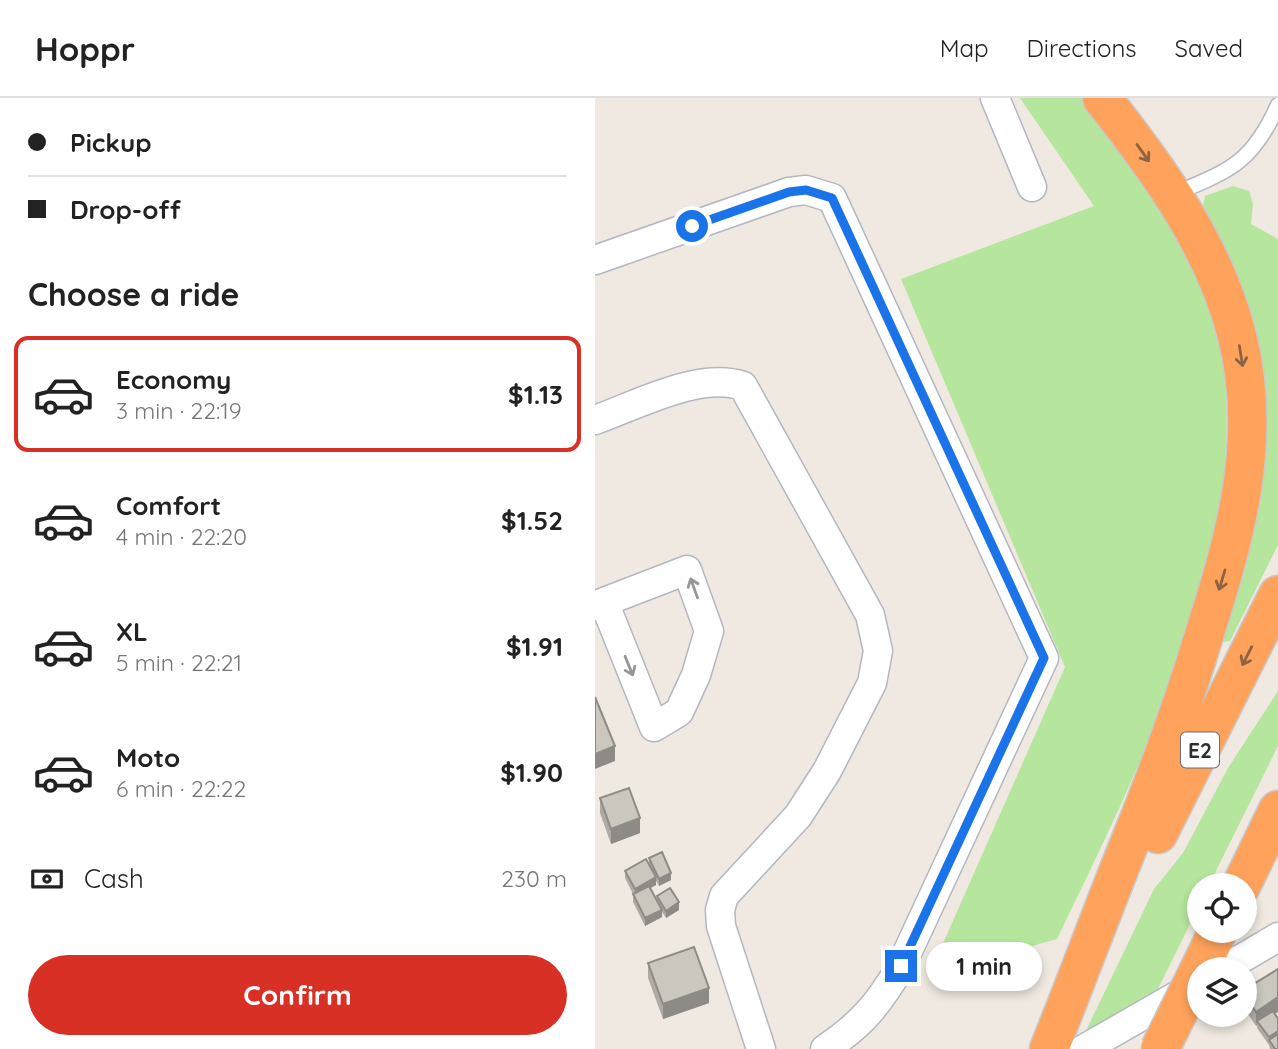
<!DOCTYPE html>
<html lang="en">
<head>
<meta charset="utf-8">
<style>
	body { margin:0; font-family:Quicksand,sans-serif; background:#f6f6f6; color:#222; height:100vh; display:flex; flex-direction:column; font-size:26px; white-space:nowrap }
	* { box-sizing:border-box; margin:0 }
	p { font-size:23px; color:#767676 }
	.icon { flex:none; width:38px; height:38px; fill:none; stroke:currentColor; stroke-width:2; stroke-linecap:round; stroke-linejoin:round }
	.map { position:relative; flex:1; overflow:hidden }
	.sheet { display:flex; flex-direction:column; background:#fff; width:595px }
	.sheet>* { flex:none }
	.top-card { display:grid; align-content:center; height:154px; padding:0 28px; background:#fff }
	.buttons { position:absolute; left:592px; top:775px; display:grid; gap:14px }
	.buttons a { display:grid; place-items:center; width:70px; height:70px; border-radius:50%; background:#fff; box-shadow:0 4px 10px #0003; font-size:35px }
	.end { position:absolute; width:32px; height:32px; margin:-16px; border:9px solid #1a73e8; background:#fff; box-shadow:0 0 0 4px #fff }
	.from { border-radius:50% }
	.bubble { position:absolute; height:49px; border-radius:24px; background:#fff; box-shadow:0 4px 10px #0003; font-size:23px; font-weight:700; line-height:49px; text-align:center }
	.top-card b { display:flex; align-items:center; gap:24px; height:66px; font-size:26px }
	.top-card b+b { border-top:2px solid #e0e0e0 }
	.top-card i { width:18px; height:18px; background:#222 }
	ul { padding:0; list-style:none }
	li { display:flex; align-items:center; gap:21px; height:116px; margin:0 14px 10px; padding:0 14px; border:4px solid transparent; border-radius:14px }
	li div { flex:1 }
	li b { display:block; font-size:26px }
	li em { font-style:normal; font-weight:700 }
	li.active { border-color:#d93025 }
	li>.icon { width:63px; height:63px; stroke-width:1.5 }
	h2 { padding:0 28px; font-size:32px; line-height:84px }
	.pay { display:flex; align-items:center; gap:18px; height:77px; padding:0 28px; font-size:26px }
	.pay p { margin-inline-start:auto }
	.primary-button { display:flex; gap:14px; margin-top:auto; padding:14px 28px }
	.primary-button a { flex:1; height:80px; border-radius:42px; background:#d93025; color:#fff; font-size:28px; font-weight:700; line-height:80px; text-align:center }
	header { display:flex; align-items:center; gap:42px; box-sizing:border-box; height:98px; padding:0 35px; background:#fff; border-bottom:2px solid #e0e0e0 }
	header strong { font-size:33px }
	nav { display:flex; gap:38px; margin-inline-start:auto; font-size:24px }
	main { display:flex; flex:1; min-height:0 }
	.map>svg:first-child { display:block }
	.green { fill:#b6e59e }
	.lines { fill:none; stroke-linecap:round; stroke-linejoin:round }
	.lane-casing { stroke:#b4b7c1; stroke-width:17 }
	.street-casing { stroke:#b4b7c1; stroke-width:31 }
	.highway-casing { stroke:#c9c9c9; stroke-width:41 }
	.lane { stroke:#fff; stroke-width:14 }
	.street { stroke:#fff; stroke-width:28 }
	.highway { stroke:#ffa35c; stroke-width:38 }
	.highway-bridge-casing { stroke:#c9c9c9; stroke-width:41; stroke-linecap:butt }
	.highway-bridge { stroke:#ffa35c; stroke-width:38 }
	.wall { fill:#afaba4 }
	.shaded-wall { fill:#8e8b86 }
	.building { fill:#cbc7bf; stroke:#8e8b86; stroke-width:2 }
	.oneway { stroke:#8c6343 }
	.oneway2 { stroke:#969696 }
	.route { stroke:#1a73e8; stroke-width:9 }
	.labels { text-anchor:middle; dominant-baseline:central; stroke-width:6; stroke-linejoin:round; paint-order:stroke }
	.shield { fill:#fff; stroke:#6d6d6d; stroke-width:2 }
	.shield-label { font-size:21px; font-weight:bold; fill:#2e2e2e }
</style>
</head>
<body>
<header>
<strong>Hoppr</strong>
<nav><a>Map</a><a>Directions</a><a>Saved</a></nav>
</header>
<main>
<section class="sheet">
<div class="top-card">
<b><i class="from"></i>Pickup</b>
<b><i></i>Drop-off</b>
</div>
<h2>Choose a ride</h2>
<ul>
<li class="active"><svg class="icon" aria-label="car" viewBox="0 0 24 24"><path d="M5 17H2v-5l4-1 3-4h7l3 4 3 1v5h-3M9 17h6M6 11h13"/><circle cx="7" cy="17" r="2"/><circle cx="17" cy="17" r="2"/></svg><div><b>Economy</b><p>3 min · 22:19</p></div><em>$1.13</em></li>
<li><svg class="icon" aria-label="car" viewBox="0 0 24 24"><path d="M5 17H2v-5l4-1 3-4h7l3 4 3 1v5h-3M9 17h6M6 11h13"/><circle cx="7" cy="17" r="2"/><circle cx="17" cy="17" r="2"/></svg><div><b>Comfort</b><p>4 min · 22:20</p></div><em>$1.52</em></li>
<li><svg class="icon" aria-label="car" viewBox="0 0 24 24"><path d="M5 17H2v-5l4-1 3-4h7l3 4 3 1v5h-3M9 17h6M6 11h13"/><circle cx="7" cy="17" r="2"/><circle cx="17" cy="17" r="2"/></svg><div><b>XL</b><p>5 min · 22:21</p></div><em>$1.91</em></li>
<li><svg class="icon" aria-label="car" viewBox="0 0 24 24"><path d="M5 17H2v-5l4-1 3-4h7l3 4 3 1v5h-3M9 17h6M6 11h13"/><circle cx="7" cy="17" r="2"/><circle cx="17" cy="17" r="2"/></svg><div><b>Moto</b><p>6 min · 22:22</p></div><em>$1.90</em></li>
</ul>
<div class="pay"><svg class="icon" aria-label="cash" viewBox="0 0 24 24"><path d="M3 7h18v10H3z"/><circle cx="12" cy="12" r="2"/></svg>Cash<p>230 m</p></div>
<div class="primary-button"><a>Confirm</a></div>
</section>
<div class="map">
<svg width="683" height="951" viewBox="0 0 683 951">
	<rect width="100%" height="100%" fill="#efe9e1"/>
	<g class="green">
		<path d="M425 0H491C548 74 618 182 629 276 650 462 541 677 462 841L334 877 470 569 306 181 499 108Z"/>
		<path d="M638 88 654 93 658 106 656 126 683 141V447L635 543 628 544 625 542 655 428 607 114 610 98Z"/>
		<path d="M683 593V648L614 787 604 788V808L556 905 488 939 559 791 588 755 633 670Z"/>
	</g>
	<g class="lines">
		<defs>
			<path id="lane" d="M579 96C636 72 657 65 683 7"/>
			<g id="street">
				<path d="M400 0 437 89"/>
				<path d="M0 162 194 94 211 92 237 100 449 560 306 868C283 907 267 926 230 951"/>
				<path d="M0 322C42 307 105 273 148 288L275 517 283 553 277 585 232 673 203 718 129 798 125 812 126 828 166 951"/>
				<path d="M0 508 9 504 92 472 114 533 101 577 84 614 59 629 9 504"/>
				<path d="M627 872 683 839"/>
				<path d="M489 951 599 888"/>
			</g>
			<g id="highway">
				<path d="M563 736 683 497"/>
				<path d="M646 788 683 712"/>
				<path d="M604 872 623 833"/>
				<path d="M454 951C481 884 506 816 533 749 562 678 588 607 610 534 641 437 668 340 642 238 620 149 563 71 507 0"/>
			</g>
		</defs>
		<use href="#lane" class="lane-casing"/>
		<use href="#street" class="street-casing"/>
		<use href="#highway" class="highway-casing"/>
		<use href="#lane" class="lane"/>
		<use href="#street" class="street"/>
		<use href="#highway" class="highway"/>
		<defs>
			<path id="highway-bridge" d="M565 951 604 872"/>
		</defs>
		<use href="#highway-bridge" class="highway-bridge-casing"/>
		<use href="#highway-bridge" class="highway-bridge"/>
	</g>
	<g class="wall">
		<path d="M5 700 45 735 16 746 5 715Z"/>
		<path d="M54 760 76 782 64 788 61 783V787L55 790 62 802V798L84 812 71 820 67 814V819L50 828 38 804V796L30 780V773L54 767Z"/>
		<path d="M53 865 114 905 68 921 53 880Z"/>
		<path d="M683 871V914L680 916 683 951H675L674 947 662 930V928H661L649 910V892Z"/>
	</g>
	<g class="shaded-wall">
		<path d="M20 648V663L0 671V656Z"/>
		<path d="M45 720V735L16 746V731Z"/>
		<path d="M76 775V782L64 788V781Z"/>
		<path d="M61 779V787L40 799V791Z"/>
		<path d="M84 804V812L71 820V813Z"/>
		<path d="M67 812V819L50 828V820Z"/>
		<path d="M114 890V905L68 921V906Z"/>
		<path d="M683 899V914L665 926 662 923 661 928V914Z"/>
		<path d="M683 933V941L674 942V947V939Z"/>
	</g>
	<g class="building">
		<path d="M0 599 20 648 0 656Z"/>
		<path d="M34 690 45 720 16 731 5 700Z"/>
		<path d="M67 754 76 775 64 781 54 760Z"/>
		<path d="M51 761 61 779 40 791 30 773Z"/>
		<path d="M54 788 67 812 50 820 38 796Z"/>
		<path d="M75 790 84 804 71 813 62 798Z"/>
		<path d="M99 849 114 890 68 906 53 865Z"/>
		<path d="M683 871V899L661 914 649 895V892Z"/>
		<path d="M678 913 683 921V933L674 939 662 923Z"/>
		<path d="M683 936V951H680L674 942Z"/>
	</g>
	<defs><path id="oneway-shaft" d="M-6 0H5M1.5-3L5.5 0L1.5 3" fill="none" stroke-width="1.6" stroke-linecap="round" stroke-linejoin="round" transform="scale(1.75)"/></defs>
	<g class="oneway">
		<use href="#oneway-shaft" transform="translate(548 55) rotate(55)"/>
		<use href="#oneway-shaft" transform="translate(646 258) rotate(81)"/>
		<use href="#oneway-shaft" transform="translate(627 482) rotate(107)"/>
		<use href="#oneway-shaft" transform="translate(652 558) rotate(117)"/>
	</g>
	<g class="oneway2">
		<use href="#oneway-shaft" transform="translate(99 490) rotate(-110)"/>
		<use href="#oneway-shaft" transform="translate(34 568) rotate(68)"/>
	</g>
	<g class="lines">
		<path class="route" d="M97 128 194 94 211 92 237 100 449 560 306 868"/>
	</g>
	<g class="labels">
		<rect class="shield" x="586" y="634.5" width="38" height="35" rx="5"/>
		<g class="shield-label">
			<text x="605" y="652">E2</text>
		</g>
	</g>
</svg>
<div class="buttons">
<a><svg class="icon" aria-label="locate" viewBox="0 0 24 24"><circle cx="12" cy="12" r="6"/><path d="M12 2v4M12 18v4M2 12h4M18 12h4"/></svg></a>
<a><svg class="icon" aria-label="layers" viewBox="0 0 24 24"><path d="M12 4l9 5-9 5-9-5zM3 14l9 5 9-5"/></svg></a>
</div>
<i class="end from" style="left:97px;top:128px"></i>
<i class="end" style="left:306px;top:868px"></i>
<div class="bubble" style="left:331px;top:844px;width:116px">1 min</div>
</div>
</main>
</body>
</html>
